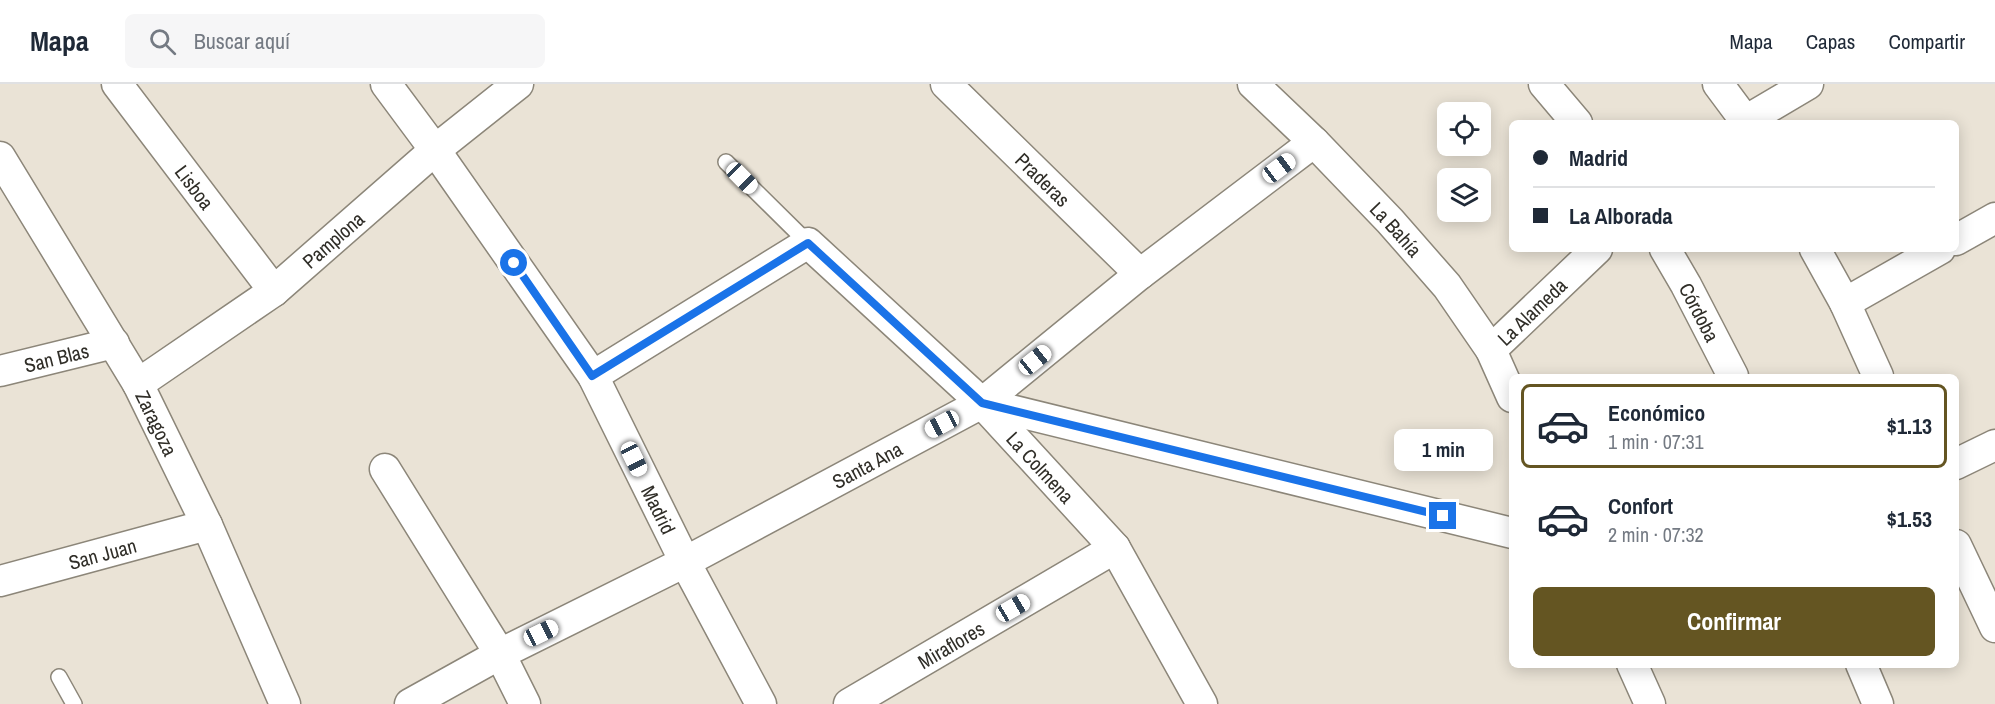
<!DOCTYPE html>
<html lang="es">
<head>
<meta charset="utf-8">
<style>
	body { margin:0; font-family:"Archivo Narrow",sans-serif; background:#f6f6f7; color:#1f2937; height:100vh; display:flex; flex-direction:column; font-size:22px; white-space:nowrap }
	* { box-sizing:border-box; margin:0 }
	p { font-size:20px; color:#747a83 }
	.icon { flex:none; width:33px; height:33px; fill:none; stroke:currentColor; stroke-width:2; stroke-linecap:round; stroke-linejoin:round }
	.map { position:relative; flex:1; overflow:hidden }
	.side { position:absolute; left:1509px; top:290px; width:450px; height:294px; display:flex; flex-direction:column; background:#fff; border-radius:9px; box-shadow:0 3px 15px #0003 }
	.side>* { flex:none }
	.hud { position:absolute; left:1509px; top:36px; width:450px; height:132px; border-radius:9px; box-shadow:0 3px 15px #0003; display:grid; align-content:center; height:132px; padding:0 24px; background:#fff }
	.fabs { position:absolute; left:1437px; top:18px; display:grid; gap:12px }
	.fabs a { display:grid; place-items:center; width:54px; height:54px; border-radius:9px; background:#fff; box-shadow:0 3px 15px #0003; font-size:30px }
	.end { position:absolute; width:27px; height:27px; margin:-14px; border:8px solid #1a73e8; background:#fff; box-shadow:0 0 0 3px #fff }
	.from { border-radius:50% }
	.bubble { position:absolute; height:42px; border-radius:9px; background:#fff; box-shadow:0 3px 15px #0003; font-size:20px; font-weight:800; line-height:42px; text-align:center }
	.car { position:absolute; width:18px; height:36px; margin:-18px -9px; border-radius:8px; box-shadow:0 0 4px 2px #0007; background:linear-gradient(#fff 24%,#345 0 40%,#fff 0 76%,#345 0 86%,#fff 0) }
	.hud b { display:flex; align-items:center; gap:21px; height:57px; font-size:22px }
	.hud b+b { border-top:2px solid #e0e1e3 }
	.hud i { width:15px; height:15px; background:#1f2937 }
	ul { padding:10px 0 0; list-style:none }
	li { display:flex; align-items:center; gap:18px; height:84px; margin:0 12px 9px; padding:0 12px; border:3px solid transparent; border-radius:9px }
	li div { flex:1 }
	li b { display:block; font-size:22px }
	li em { font-style:normal; font-weight:800 }
	li.current { border-color:#645522 }
	li>.icon { width:54px; height:54px; stroke-width:1.5 }
	.action { display:flex; gap:12px; margin-top:auto; padding:12px 24px }
	.action a { flex:1; height:69px; border-radius:9px; background:#645522; color:#fff; font-size:24px; font-weight:800; line-height:69px; text-align:center }
	header { display:flex; align-items:center; gap:36px; box-sizing:border-box; height:84px; padding:0 30px; background:#fff; border-bottom:2px solid #e0e1e3 }
	header strong { font-size:28px }
	nav { display:flex; gap:33px; margin-inline-start:auto; font-size:21px }
	.search { width:420px; height:54px; background:#f6f6f7; display:flex; align-items:center; gap:15px; box-sizing:border-box; padding:0 21px; border-radius:9px; color:#747a83; font-size:22px }
	.map>svg:first-child { display:block }
	.lines { fill:none; stroke-linecap:round; stroke-linejoin:round }
	.service-casing { stroke:#8c8679; stroke-width:18 }
	.minor-casing { stroke:#8c8679; stroke-width:33 }
	.service { stroke:#fff; stroke-width:15 }
	.minor { stroke:#fff; stroke-width:30 }
	.route { stroke:#1a73e8; stroke-width:8 }
	.labels { text-anchor:middle; dominant-baseline:central; stroke-width:5; stroke-linejoin:round; paint-order:stroke }
	.street-label { font-size:20px; fill:#302e28; stroke:#f7f0e3 }
</style>
</head>
<body>
<header>
<strong>Mapa</strong>
<div class="search"><svg class="icon" aria-label="search" viewBox="0 0 24 24"><circle cx="10" cy="10" r="6"/><path d="M15 15l6 6"/></svg>Buscar aquí</div>
<nav><a>Mapa</a><a>Capas</a><a>Compartir</a></nav>
</header>
<div class="map">
<svg width="1995" height="620" viewBox="0 0 1995 620">
	<rect width="100%" height="100%" fill="#eae3d6"/>
	<g class="lines">
		<defs>
			<g id="service">
				<path d="M726 78 808 159"/>
				<path d="M59 593 74 620"/>
			</g>
			<g id="minor">
				<path id="s1" d="M117 0 274 207"/>
				<path id="s2" d="M386 0 435 66 593 292 685 478 761 620"/>
				<path id="s3" d="M946 0 1140 190"/>
				<path id="s4" d="M1253 0 1314 58 1390 137 1447 202 1491 266 1512 313"/>
				<path d="M1544 0 1577 39"/>
				<path d="M1718 0 1747 39"/>
				<path d="M1742 39 1808 0"/>
				<path id="s5" d="M0 73 138 300 207 441 285 620"/>
				<path d="M1956 156 1995 134"/>
				<path id="s6" d="M1665 165 1686 201 1733 292"/>
				<path d="M1815 165 1845 219 1878 292"/>
				<path d="M1845 219 1940 165"/>
				<path id="s7" d="M1491 266 1597 165"/>
				<path id="s8" d="M0 287 114 259"/>
				<path id="s9" d="M593 292 808 159 982 319 1115 464 1202 620"/>
				<path id="s10" d="M138 300 274 207 435 66 518 0"/>
				<path d="M982 319 1512 449"/>
				<path d="M1956 380 1995 361"/>
				<path d="M385 385 500 570 525 620"/>
				<path d="M1956 461 1995 543"/>
				<path id="s11" d="M0 497 207 441"/>
				<path d="M1632 580 1650 620"/>
				<path d="M1861 580 1878 620"/>
				<path id="s12" d="M410 620 500 570 685 478 982 319 1140 190 1314 58"/>
				<path id="s13" d="M849 620 1115 464"/>
			</g>
		</defs>
		<use href="#service" class="service-casing"/>
		<use href="#minor" class="minor-casing"/>
		<use href="#service" class="service"/>
		<use href="#minor" class="minor"/>
	</g>
	<g class="lines">
		<path class="route" d="M514 179 592 292 808 159 982 319 1443 432"/>
	</g>
	<g class="labels">
		<g class="street-label">
			<text stroke="none"><textPath href="#s3" startOffset="136">Praderas</textPath></text>
			<text stroke="none"><textPath href="#s1" startOffset="129">Lisboa</textPath></text>
			<text stroke="none"><textPath href="#s4" startOffset="204">La Bahía</textPath></text>
			<text stroke="none"><textPath href="#s10" startOffset="243">Pamplona</textPath></text>
			<text stroke="none"><textPath href="#s7" startOffset="56">La Alameda</textPath></text>
			<text stroke="none"><textPath href="#s6" startOffset="72">Córdoba</textPath></text>
			<text stroke="none"><textPath href="#s8" startOffset="58">San Blas</textPath></text>
			<text stroke="none"><textPath href="#s5" startOffset="309">Zaragoza</textPath></text>
			<text stroke="none"><textPath href="#s12" startOffset="516">Santa Ana</textPath></text>
			<text stroke="none"><textPath href="#s9" startOffset="576">La Colmena</textPath></text>
			<text stroke="none"><textPath href="#s2" startOffset="507">Madrid</textPath></text>
			<text stroke="none"><textPath href="#s11" startOffset="106">San Juan</textPath></text>
			<text stroke="none"><textPath href="#s13" startOffset="118">Miraflores</textPath></text>
		</g>
	</g>
</svg>
<div class="fabs">
<a><svg class="icon" aria-label="locate" viewBox="0 0 24 24"><circle cx="12" cy="12" r="6"/><path d="M12 2v4M12 18v4M2 12h4M18 12h4"/></svg></a>
<a><svg class="icon" aria-label="layers" viewBox="0 0 24 24"><path d="M12 4l9 5-9 5-9-5zM3 14l9 5 9-5"/></svg></a>
</div>
<i class="end from" style="left:514px;top:179px"></i>
<i class="end" style="left:1443px;top:432px"></i>
<div class="bubble" style="left:1394px;top:345px;width:99px">1 min</div>
<i class="car" style="left:1279px;top:84px;rotate:53deg"></i>
<i class="car" style="left:742px;top:94px;rotate:135deg"></i>
<i class="car" style="left:1035px;top:276px;rotate:51deg"></i>
<i class="car" style="left:942px;top:340px;rotate:242deg"></i>
<i class="car" style="left:634px;top:375px;rotate:154deg"></i>
<i class="car" style="left:1013px;top:524px;rotate:60deg"></i>
<i class="car" style="left:541px;top:549px;rotate:64deg"></i>
<div class="hud">
<b><i class="from"></i>Madrid</b>
<b><i></i>La Alborada</b>
</div>
<section class="side">
<ul>
<li class="current"><svg class="icon" aria-label="car" viewBox="0 0 24 24"><path d="M5 17H2v-5l4-1 3-4h7l3 4 3 1v5h-3M9 17h6M6 11h13"/><circle cx="7" cy="17" r="2"/><circle cx="17" cy="17" r="2"/></svg><div><b>Económico</b><p>1 min · 07:31</p></div><em>$1.13</em></li>
<li><svg class="icon" aria-label="car" viewBox="0 0 24 24"><path d="M5 17H2v-5l4-1 3-4h7l3 4 3 1v5h-3M9 17h6M6 11h13"/><circle cx="7" cy="17" r="2"/><circle cx="17" cy="17" r="2"/></svg><div><b>Confort</b><p>2 min · 07:32</p></div><em>$1.53</em></li>
</ul>
<div class="action"><a>Confirmar</a></div>
</section>
</div>
</body>
</html>
